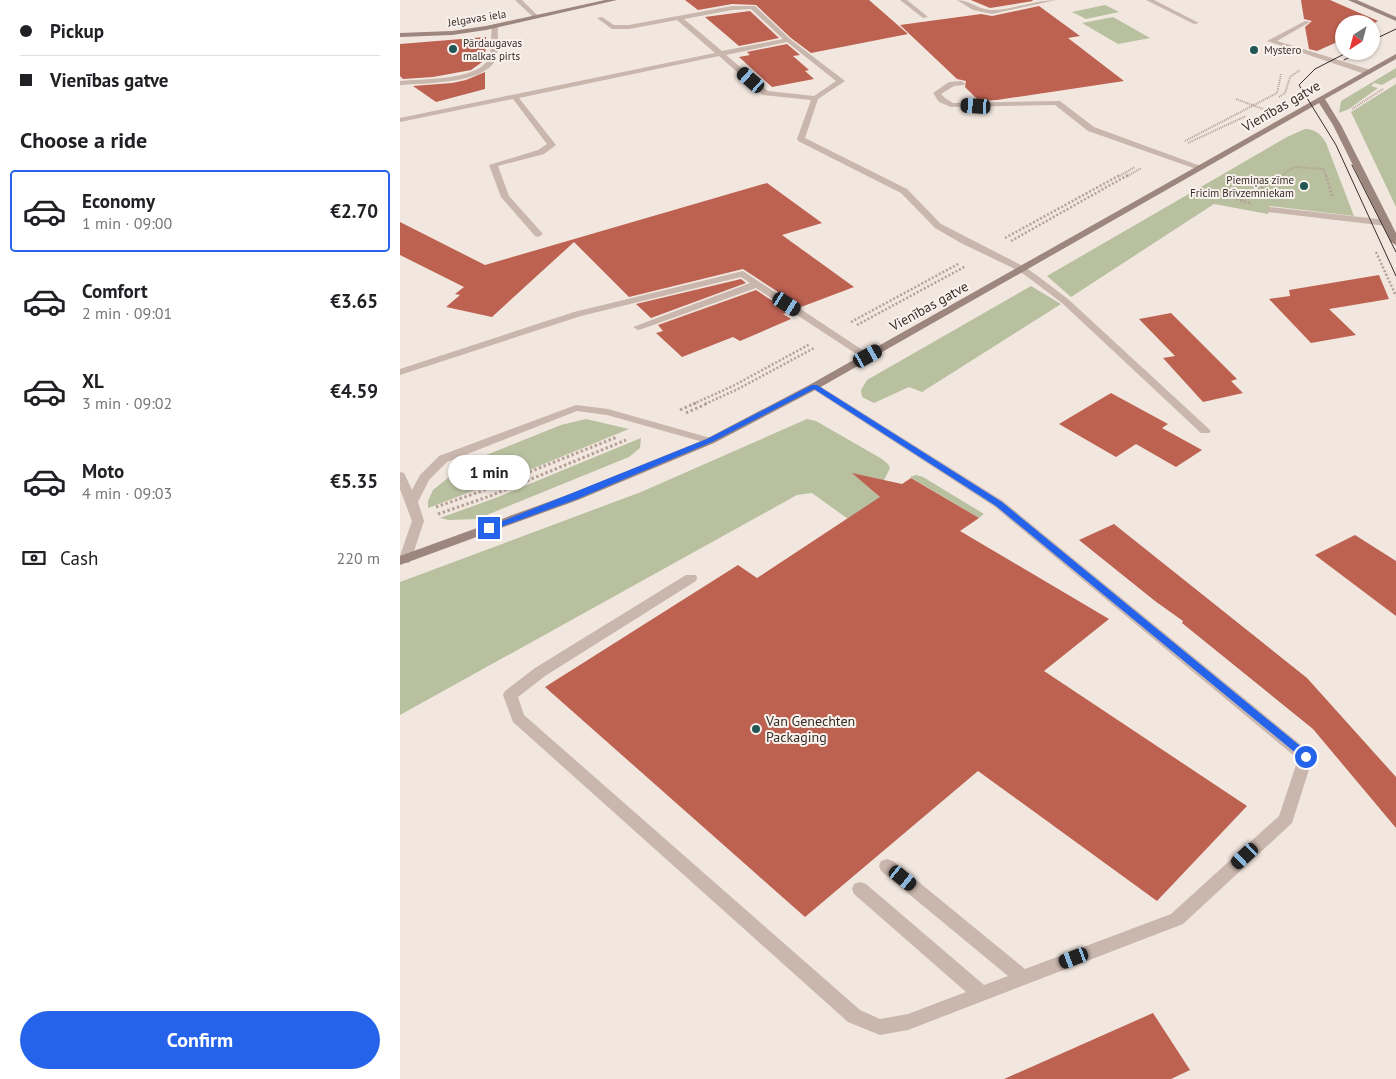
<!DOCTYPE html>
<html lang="en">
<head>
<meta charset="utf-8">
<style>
	body { margin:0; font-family:"PT Sans",sans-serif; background:#f6f6f6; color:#202124; height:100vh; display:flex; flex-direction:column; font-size:19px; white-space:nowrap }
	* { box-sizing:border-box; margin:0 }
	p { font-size:16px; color:#757577 }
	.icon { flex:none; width:28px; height:28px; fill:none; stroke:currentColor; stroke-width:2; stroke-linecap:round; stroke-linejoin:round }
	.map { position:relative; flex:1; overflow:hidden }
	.details { display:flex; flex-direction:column; background:#fff; width:400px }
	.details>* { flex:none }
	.guide { display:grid; align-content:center; height:110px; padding:0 20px; background:#fff }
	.needle { width:32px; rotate:216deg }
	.fabs { position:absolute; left:935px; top:15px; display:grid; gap:10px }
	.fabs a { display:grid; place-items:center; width:45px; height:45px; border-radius:50%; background:#fff; box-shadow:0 1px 4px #0004; font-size:25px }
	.end { position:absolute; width:22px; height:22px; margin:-11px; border:6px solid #2563eb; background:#fff; box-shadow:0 0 0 2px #fff }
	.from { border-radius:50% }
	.bubble { position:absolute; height:35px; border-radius:18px; background:#fff; box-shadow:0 1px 4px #0004; font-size:16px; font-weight:800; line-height:35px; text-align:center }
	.car { position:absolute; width:15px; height:30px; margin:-15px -8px; border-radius:6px; box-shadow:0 0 4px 1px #0007; background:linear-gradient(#222 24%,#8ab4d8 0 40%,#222 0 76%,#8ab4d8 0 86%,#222 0) }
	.guide b { display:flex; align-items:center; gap:18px; height:48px; font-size:19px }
	.guide b+b { border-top:1px solid #e0e0e0 }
	.guide i { width:12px; height:12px; background:#202124 }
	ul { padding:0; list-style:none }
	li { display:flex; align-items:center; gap:15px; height:82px; margin:0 10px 8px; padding:0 10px; border:2px solid transparent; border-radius:5px }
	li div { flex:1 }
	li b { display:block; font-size:19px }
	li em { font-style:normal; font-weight:800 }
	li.active { border-color:#2563eb }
	li>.icon { width:45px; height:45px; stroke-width:1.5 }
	h2 { padding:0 20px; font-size:22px; line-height:60px }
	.pay { display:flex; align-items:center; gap:12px; height:55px; padding:0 20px; font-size:19px }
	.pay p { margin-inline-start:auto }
	.button { display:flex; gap:10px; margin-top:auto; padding:10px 20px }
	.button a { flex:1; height:58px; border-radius:30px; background:#2563eb; color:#fff; font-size:20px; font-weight:800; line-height:58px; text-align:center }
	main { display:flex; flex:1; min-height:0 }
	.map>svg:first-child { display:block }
	.green { fill:#b8c0a0 }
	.building { fill:#bd6151 }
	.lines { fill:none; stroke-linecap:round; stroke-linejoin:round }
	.path-far2 { stroke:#b5a096; stroke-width:2; stroke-dasharray:1 1; stroke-linecap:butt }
	.path-far1 { stroke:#b5a096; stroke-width:2.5; stroke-dasharray:2 2; stroke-linecap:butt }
	.path { stroke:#b5a096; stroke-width:3; stroke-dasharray:2.5 2.5; stroke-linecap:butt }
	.lane { fill:#c9b6ac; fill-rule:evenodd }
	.street { fill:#c9b6ac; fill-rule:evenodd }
	.secondary { fill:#9c867d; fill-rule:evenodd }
	.tram { stroke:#372d2a; stroke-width:1 }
	.route { fill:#2563eb }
	.poi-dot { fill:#225655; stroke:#f9f2ec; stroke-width:2 }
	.labels { text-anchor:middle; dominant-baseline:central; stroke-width:4; stroke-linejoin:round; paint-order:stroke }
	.far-street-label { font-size:11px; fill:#372d2a; stroke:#f9f2ec }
	.far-poi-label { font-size:11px; fill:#372d2a; stroke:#f9f2ec; text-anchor:start }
	.street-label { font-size:14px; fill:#372d2a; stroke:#f9f2ec }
	.poi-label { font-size:14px; fill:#372d2a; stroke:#f9f2ec; text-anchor:start }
</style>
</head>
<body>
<main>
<section class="details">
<div class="guide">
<b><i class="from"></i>Pickup</b>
<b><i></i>Vienības gatve</b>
</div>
<h2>Choose a ride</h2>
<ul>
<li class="active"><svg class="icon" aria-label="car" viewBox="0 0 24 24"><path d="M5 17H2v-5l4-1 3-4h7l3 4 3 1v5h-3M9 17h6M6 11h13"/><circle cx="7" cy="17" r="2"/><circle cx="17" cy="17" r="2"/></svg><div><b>Economy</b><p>1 min · 09:00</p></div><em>€2.70</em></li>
<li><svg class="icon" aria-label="car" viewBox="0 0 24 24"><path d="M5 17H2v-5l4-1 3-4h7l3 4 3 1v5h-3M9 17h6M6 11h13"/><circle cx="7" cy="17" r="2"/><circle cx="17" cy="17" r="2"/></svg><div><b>Comfort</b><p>2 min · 09:01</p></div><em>€3.65</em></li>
<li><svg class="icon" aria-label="car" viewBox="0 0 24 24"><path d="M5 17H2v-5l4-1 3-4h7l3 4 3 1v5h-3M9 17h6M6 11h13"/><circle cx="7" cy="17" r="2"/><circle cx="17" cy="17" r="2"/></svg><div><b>XL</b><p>3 min · 09:02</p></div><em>€4.59</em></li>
<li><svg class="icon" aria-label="car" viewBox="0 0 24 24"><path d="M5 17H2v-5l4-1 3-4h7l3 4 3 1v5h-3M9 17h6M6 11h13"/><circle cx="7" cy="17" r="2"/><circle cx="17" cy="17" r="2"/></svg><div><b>Moto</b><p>4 min · 09:03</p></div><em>€5.35</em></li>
</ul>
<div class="pay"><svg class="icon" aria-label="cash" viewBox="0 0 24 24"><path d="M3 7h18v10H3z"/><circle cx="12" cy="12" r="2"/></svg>Cash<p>220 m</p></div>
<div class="button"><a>Confirm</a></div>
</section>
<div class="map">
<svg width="996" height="1079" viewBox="0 0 996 1079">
	<rect width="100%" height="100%" fill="#f1e7df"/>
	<g class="green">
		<path d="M705 5 719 12 686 19 672 12Z"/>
		<path d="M713 17 750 38 718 44 682 23Z"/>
		<path d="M996 68V77L982 85 974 83 971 86 978 88 949 109 939 113 941 101Z"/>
		<path d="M996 84V207L951 112Z"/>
		<path d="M905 129C915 129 921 134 926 143L954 216 870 206 868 214 814 204 671 297 647 276 887 137Z"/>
		<path d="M631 286 661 304 522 392 509 387 474 403 462 397 461 390 467 380Z"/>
		<path d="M186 419 229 429 134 468 28 508V501L33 490 66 463 161 425Z"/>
		<path d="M407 419 416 421 482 459 488 464 490 468 484 480 473 491 481 498 448 519 412 493 397 495 0 715V582L241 492Z"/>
		<path d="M241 438 240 448 229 457 77 519 49 520 40 518 98 497Z"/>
		<path d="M516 475 523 477 584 514 579 518 510 477Z"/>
	</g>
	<g class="building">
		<path d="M285 0H469L508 34 411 53 391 38 356 5 332 4 298 10Z"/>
		<path d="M571 0H632L633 1 590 8Z"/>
		<path d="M901 0H930L978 21 971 25 944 24V39L917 51 909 49 905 27 912 21 904 19Z"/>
		<path d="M639 6 680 36 668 38 724 81 597 100 579 101 565 87 566 81 557 79 500 25 581 14 592 16Z"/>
		<path d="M350 11 379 38 339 46 305 17Z"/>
		<path d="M86 37 85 60 71 70 33 77 3 79 0 76V44Z"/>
		<path d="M387 44 400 55 393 56 409 70 405 71 414 79 372 87 339 57 350 55 347 52Z"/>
		<path d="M85 72V89L36 102 13 86 52 83 66 80Z"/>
		<path d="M367 183 422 223 382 235 454 287 401 307 343 269 229 297 174 242 92 317 46 307 60 295 55 294 64 287 0 255V222L85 265Z"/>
		<path d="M979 275 989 299 929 309 956 335 911 343 869 299 890 296 889 290Z"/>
		<path d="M341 279 346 283 251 318 236 304Z"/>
		<path d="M356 290 389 312 383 314 391 319 340 341 333 337 282 357 256 333 263 331 258 325Z"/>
		<path d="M771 313 837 379 831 381 843 393 803 402 763 358 775 356 739 319Z"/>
		<path d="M711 393 768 424 762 428 802 450 776 467 736 444 716 457 659 424Z"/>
		<path d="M452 473 502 484 511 478 579 518 560 531 709 619 644 671 847 806 757 901 578 771 405 917 145 687 338 565 357 578 480 497Z"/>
		<path d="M714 524 907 678 996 777V828L913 729 782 623 783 621 755 601 679 540Z"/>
		<path d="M955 535 996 561V616L915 555Z"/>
		<path d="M753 1013 790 1070 771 1079H604Z"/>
	</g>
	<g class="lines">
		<g class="path-far2">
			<path d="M879 97 885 93 890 77 900 70"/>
			<path d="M836 99 863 109"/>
			<path d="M952 109 983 89"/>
			<path d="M785 141 877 93 881 74"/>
			<path d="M788 143 846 116"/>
			<path d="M718 177 735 167"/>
			<path d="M726 177 741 168"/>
			<path d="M879 177 894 167 924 169 926 177"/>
		</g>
		<g class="path-far1">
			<path d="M926 175 932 196"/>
			<path d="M806 189 852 204"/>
			<path d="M841 201 881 175"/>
			<path d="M605 238 720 175"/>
			<path d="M611 241 728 175"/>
			<path d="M976 252 996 296"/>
			<path d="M451 322 560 263"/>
			<path d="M457 325 566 266"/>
			<path d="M293 404 333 386 410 344"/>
			<path d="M305 404 338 389 414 348"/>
		</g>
		<g class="path">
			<path d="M280 410 296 403"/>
			<path d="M286 413 308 403"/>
			<path d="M36 507 79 492 217 437"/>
			<path d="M38 514 90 496 226 440"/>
		</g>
		<g class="lane">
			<path d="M500 0H507L528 17 523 18Z"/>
			<path d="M332 6H355L390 39 445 81 418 99 405 138 507 189 541 224 625 267 639 277 668 299 809 429 811 431 809 433H801L662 303 633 281 619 271 561 243 535 228 501 193 398 141 397 139 411 100 363 95 319 56 119 98 156 145 144 154 98 166 109 196 143 234 138 237 135 236 101 197 89 165 138 150 147 144 113 99 0 122V118L315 53 277 20 229 29H212L197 18 202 17 214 25H229ZM351 9 383 39 322 51 284 19 332 10ZM387 42 436 81 414 96 368 91 326 55Z"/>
			<path d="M905 21 910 22 877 41 971 70V74H965L867 41Z"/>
			<path d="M95 24 98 26C97 37 100 51 95 61 82 84 24 83 0 85V81C21 79 75 80 87 61 93 52 90 37 92 26Z"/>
			<path d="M561 81 565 83 564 85 554 86 541 94 545 98 553 103 660 101 694 127 806 168 799 170 688 131 655 105 551 107 539 102 533 93 549 82Z"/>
			<path d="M870 207 987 220 992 223 987 226 867 212 866 210Z"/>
			<path d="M343 271 473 357 468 360 464 359 356 288 242 329 238 330 233 327 350 283 341 277 181 316 0 375V369L174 312Z"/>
			<path d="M415 383 603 501 911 753 913 757 892 823 783 924 508 1030 480 1035 448 1022 113 722 103 695 105 691 135 668 286 575H296L297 578 296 581 145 676 118 697 124 715 460 1010 480 1019 508 1014 566 992 454 894 452 889 454 884 460 882 466 884 584 985 608 976 481 871 479 866 481 861 487 859 493 861 625 969 771 914 879 816 898 759 595 507 411 388 410 386 411 384Z"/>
			<path d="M176 405 208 409 314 439 316 441 310 444 207 415 177 411 47 462 29 480 18 502 24 521 11 560 9 563H1L0 556 12 521 0 489V472L4 473 12 490 20 475 39 456Z"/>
		</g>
		<g class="street">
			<path d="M115 0H122L138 16V18H134Z"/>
			<path d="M557 0C569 0 578 9 590 10 608 11 635 0 656 0L592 14 573 10Z"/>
			<path d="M746 0H754L799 23 794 24Z"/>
		</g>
		<g class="secondary">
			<path d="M205 0H217L86 30 52 35 0 37V33L52 31 86 26Z"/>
			<path d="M948 0H957L996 17V21Z"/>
			<path d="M996 54V59L925 99 941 125 996 233V245L991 242 933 125 919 103 419 388 314 443 178 500 0 565V556L170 494 306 439 411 384Z"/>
		</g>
		<g class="tram">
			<path d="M971 41 996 29"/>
			<path d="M950 51 915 69 899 85 936 145 996 276"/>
			<path d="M944 60 962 51"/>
			<path d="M952 165 996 252"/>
		</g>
	</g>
	<path class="route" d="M412 385H417L602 502 910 754V759H903L596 506 414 389 312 442 177 499 92 530 85 528 307 439Z"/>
	<g class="poi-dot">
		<circle cx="53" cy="49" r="5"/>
		<circle cx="854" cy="50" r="5"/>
		<circle cx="904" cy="186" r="5"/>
		<circle cx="356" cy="729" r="5"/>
	</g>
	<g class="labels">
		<g class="far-street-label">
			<text transform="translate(77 18) rotate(-9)">Jelgavas iela</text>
		</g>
		<g class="far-poi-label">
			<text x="63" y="43">Pārdaugavas<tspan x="63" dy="13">malkas pirts</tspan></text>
			<text x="864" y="50">Mystero</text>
			<text x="894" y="180" text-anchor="end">Piemiņas zīme<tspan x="894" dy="13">Fricim Brīvzemniekam</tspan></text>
		</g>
		<g class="street-label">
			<text transform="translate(881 106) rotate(-30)">Vienības gatve</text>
			<text transform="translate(529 306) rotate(-29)">Vienības gatve</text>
		</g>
		<g class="poi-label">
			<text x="366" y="721">Van Genechten<tspan x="366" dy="16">Packaging</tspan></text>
		</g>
	</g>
</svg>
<div class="fabs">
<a><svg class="needle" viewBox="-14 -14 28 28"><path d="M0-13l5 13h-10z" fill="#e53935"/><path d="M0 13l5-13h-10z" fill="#757577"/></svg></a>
</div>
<i class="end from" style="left:906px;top:757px"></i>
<i class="end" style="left:89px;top:528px"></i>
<div class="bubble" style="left:48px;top:455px;width:82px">1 min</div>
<i class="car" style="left:351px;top:80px;rotate:311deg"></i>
<i class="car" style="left:576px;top:106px;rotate:273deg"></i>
<i class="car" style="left:387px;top:304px;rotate:123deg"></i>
<i class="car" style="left:468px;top:356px;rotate:61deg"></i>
<i class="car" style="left:845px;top:856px;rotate:227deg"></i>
<i class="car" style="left:503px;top:878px;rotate:129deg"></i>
<i class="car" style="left:674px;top:958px;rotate:249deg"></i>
</div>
</main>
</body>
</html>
